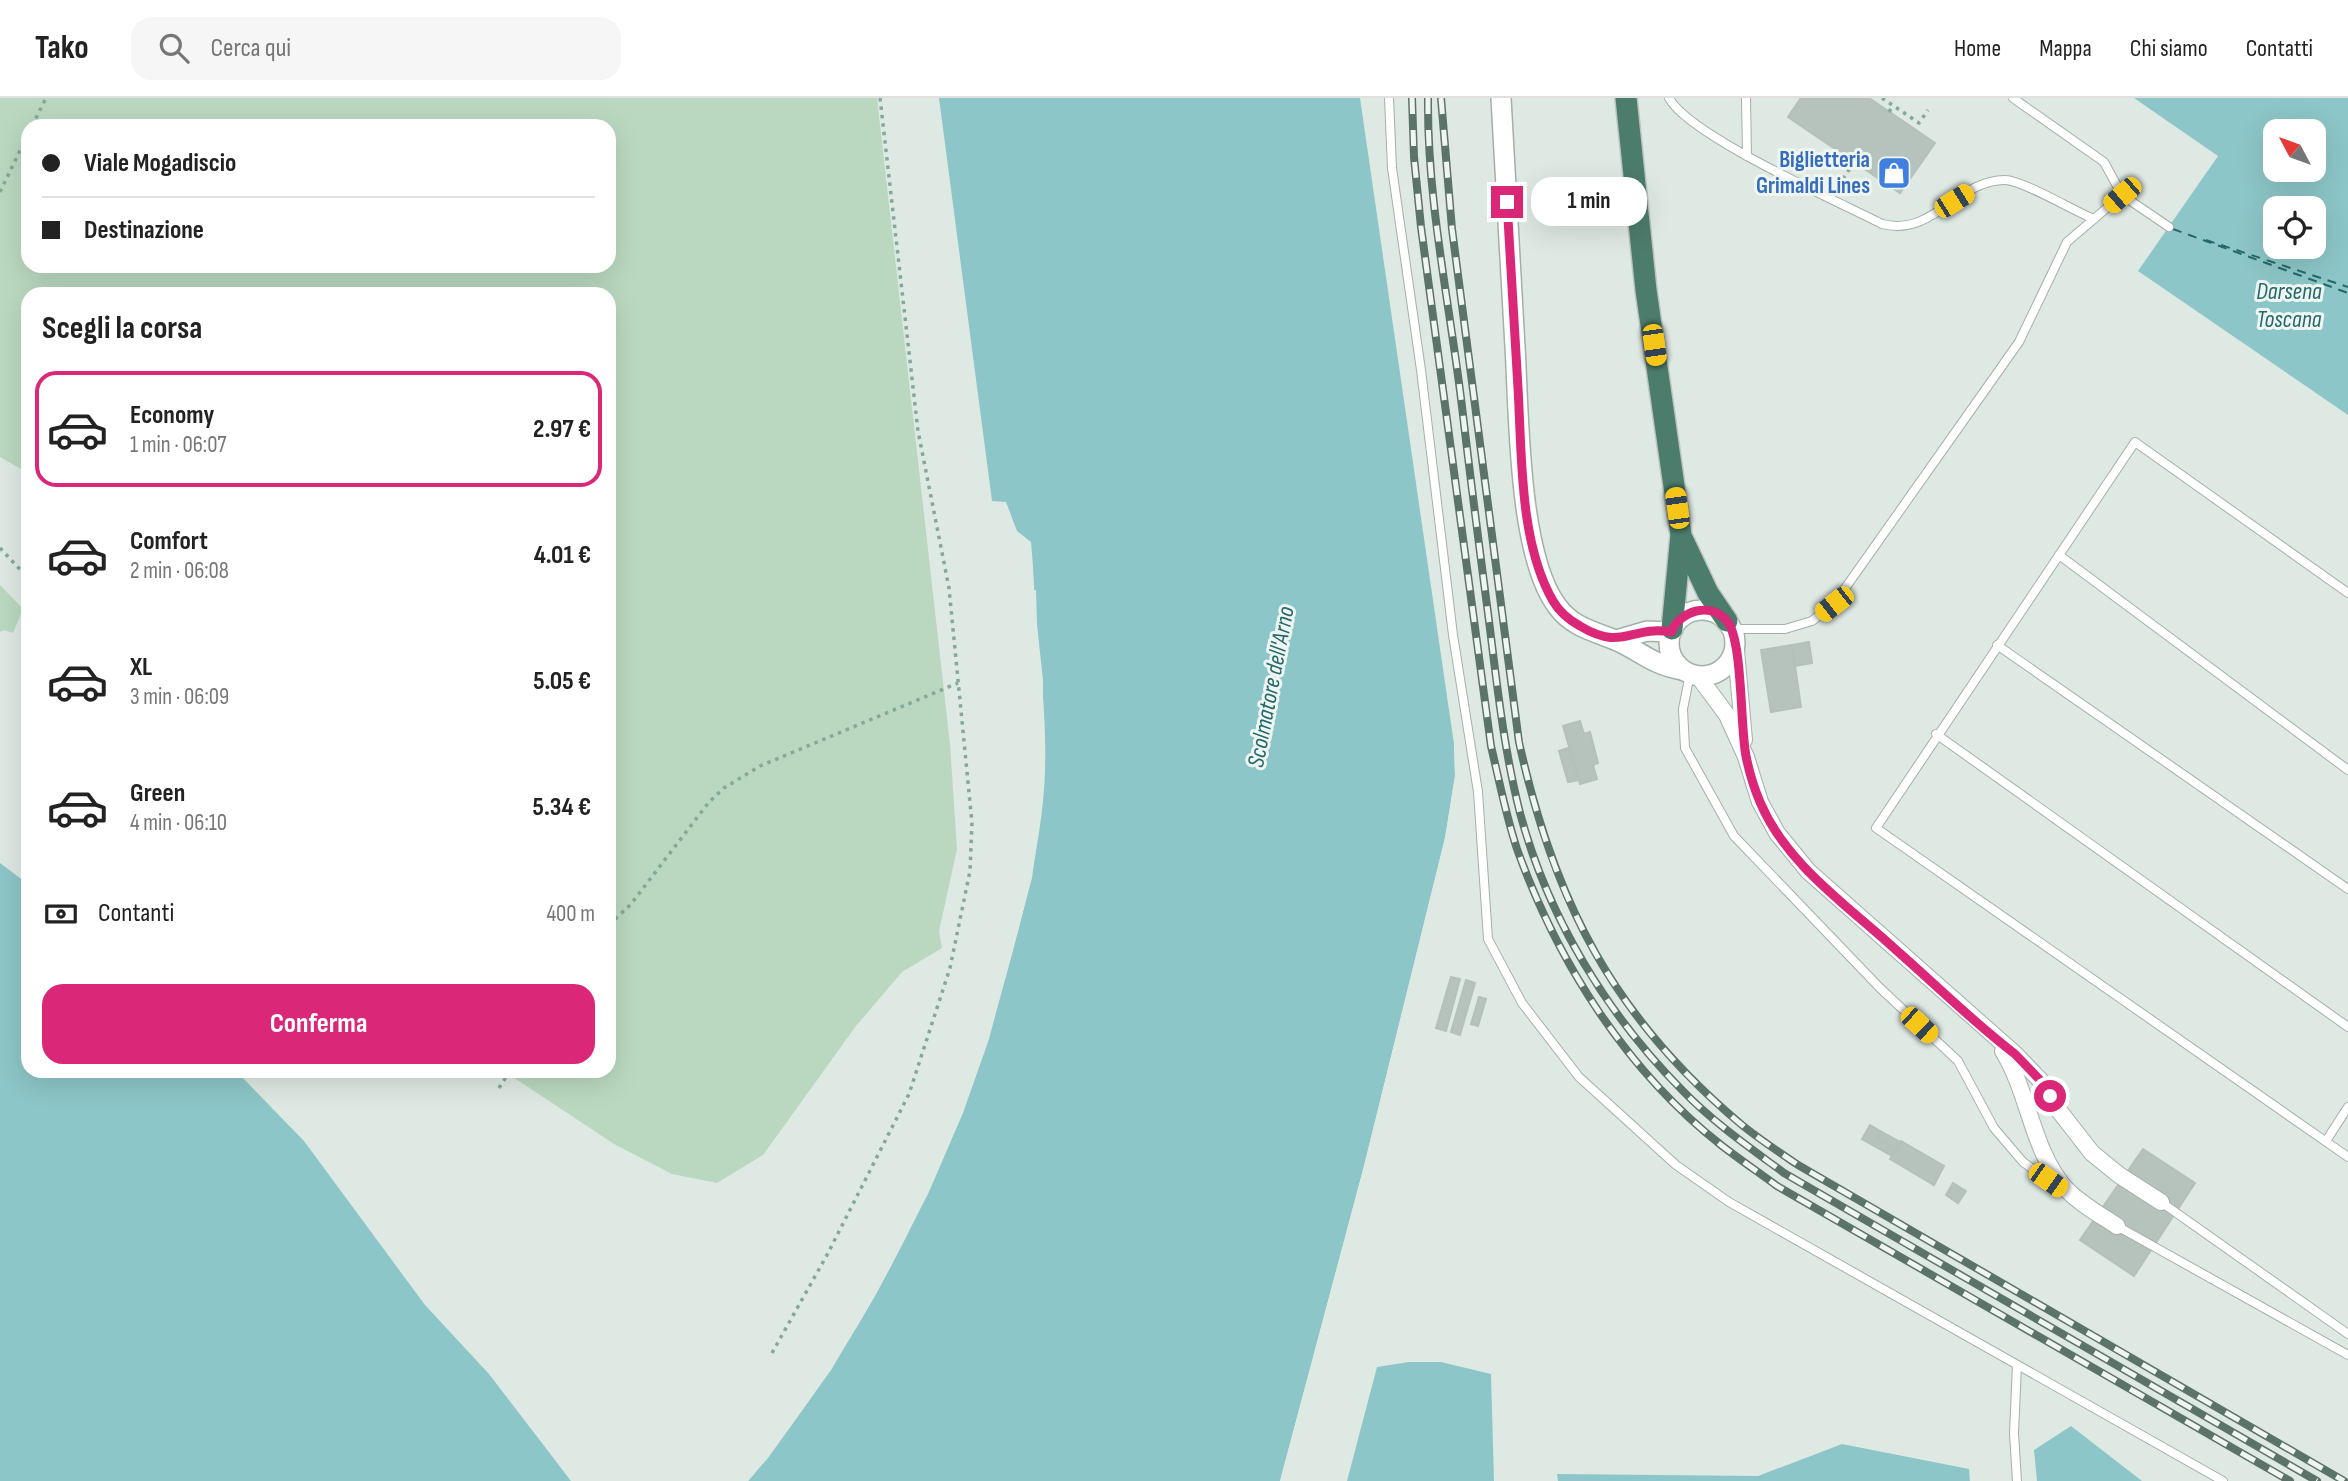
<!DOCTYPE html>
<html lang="it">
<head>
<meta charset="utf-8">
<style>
	body { margin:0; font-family:"Sofia Sans Condensed",sans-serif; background:#f6f6f6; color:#222; height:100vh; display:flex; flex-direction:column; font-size:26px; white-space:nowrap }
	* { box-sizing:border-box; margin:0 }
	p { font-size:23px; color:#767676 }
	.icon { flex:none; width:38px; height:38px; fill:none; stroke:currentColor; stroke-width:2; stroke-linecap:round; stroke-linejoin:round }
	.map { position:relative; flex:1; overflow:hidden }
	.details { position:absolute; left:21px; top:189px; width:595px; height:791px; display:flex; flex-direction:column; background:#fff; border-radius:21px; box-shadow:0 7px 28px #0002 }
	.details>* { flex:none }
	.top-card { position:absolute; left:21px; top:21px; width:595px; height:154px; border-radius:21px; box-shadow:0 7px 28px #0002; display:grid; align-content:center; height:154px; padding:0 21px; background:#fff }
	.needle { width:46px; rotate:311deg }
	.fabs { position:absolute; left:2263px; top:21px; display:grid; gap:14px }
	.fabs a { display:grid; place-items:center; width:63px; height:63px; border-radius:14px; background:#fff; box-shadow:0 7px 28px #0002; font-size:35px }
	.end { position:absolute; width:32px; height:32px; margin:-16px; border:9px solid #db2777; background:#fff; box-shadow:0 0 0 4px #fff }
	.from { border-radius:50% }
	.bubble { position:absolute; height:49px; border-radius:21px; background:#fff; box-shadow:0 7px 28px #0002; font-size:23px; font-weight:700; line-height:49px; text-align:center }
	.car { position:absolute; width:21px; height:42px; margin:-21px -10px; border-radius:9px; box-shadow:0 0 5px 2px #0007; background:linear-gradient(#f5c518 24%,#345 0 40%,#f5c518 0 76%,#345 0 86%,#f5c518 0) }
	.top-card b { display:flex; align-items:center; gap:24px; height:66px; font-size:26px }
	.top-card b+b { border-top:2px solid #e0e0e0 }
	.top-card i { width:18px; height:18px; background:#222 }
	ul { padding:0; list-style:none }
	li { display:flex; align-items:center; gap:21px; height:116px; margin:0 14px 10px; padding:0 7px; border:4px solid transparent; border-radius:21px }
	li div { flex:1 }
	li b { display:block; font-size:26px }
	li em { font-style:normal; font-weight:700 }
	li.active { border-color:#db2777 }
	li>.icon { width:63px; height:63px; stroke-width:1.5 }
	h2 { padding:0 21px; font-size:32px; line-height:84px }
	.pay { display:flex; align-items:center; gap:18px; height:77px; padding:0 21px; font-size:26px }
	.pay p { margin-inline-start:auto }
	.cta { display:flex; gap:14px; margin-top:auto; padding:14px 21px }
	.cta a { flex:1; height:80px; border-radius:21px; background:#db2777; color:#fff; font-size:28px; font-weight:700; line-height:80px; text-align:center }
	header { display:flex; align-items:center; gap:42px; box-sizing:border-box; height:98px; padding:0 35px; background:#fff; border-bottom:2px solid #e0e0e0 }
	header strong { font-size:33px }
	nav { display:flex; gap:38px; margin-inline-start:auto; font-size:24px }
	.search { width:490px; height:63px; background:#f6f6f6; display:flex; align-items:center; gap:18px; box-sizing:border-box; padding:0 24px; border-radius:21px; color:#767676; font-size:26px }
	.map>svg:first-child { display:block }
	.green { fill:#bad8bf; fill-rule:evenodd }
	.water { fill:#8dc6c8; fill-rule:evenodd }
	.pier { fill:#dfe9e3 }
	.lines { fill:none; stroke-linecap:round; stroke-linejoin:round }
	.ferry { stroke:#23686b; stroke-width:2; stroke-dasharray:9 7; stroke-linecap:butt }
	.building { fill:#b5c3bc; stroke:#b3c1ba; stroke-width:2 }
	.service-casing { stroke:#a3b0a9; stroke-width:10 }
	.minor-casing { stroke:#a3b0a9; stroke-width:18 }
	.tertiary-casing { stroke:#a3b0a9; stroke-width:22 }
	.trunk-casing { stroke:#bdc3c1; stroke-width:24 }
	.path { stroke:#83a999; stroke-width:3.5; stroke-dasharray:3.5 5; stroke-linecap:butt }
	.service { stroke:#fff; stroke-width:8 }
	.minor { stroke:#fff; stroke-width:16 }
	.tertiary { stroke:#fff; stroke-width:19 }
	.trunk { stroke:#4c7c6c; stroke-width:21 }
	.rail-casing { stroke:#5c736a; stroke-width:8 }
	.rail { stroke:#eff6f2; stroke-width:5; stroke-dasharray:16; stroke-linecap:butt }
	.route { stroke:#db2777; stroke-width:9 }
	.labels { text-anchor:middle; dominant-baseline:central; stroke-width:6; stroke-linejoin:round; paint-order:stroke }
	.shop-label { font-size:23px; font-weight:bold; fill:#366cbe; stroke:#eff6f2; text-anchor:end }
	.water-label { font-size:24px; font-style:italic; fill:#23686b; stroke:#eff6f2 }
</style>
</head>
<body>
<header>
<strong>Tako</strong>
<div class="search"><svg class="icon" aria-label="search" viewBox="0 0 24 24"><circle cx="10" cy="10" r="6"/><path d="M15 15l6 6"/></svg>Cerca qui</div>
<nav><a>Home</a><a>Mappa</a><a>Chi siamo</a><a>Contatti</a></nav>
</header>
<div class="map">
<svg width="2348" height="1383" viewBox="0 0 2348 1383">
	<rect width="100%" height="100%" fill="#dfe9e3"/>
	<g class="green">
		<path d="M0 0H877L950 646 957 751 939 833 942 850 902 874 856 928 763 1057 717 1085 672 1076 614 1046 504 973H609V196H28V375L0 359ZM28 28H609V168H28Z"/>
		<path d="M0 487 23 511 13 535 4 532 0 534Z"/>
	</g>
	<g class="water">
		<path d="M939 0H1360L1442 564 1454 646 1455 678 1445 740 1364 1068 1280 1383H748C870 1235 955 1062 1006 878 1022 820 1037 763 1043 703 1049 645 1042 586 1037 529 1034 501 1034 473 1031 444L1017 433 1006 404 992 403Z"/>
		<path d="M2134 0H2348V317L2138 173 2218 58ZM2275 33H2314V72H2275ZM2275 110H2314V149H2275Z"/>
		<path d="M0 765 28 786V973H236L304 1043 425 1207 489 1276 571 1383H0Z"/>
		<path d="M1409 1264H1441L1491 1276 1494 1383H1347L1377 1269Z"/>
		<path d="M2071 1328 2142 1383H2037L2034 1352Z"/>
		<path d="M1842 1346 1969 1371 1970 1383H1558L1557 1376 1758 1378Z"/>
	</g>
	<g class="pier">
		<path d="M1036 492 1037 527 1043 582V700L1032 780 989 941 963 1015 928 1096 875 1198 831 1272 768 1360 748 1383H745L828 1270 872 1197 925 1094 959 1014 985 940 1029 779 1040 700V582L1032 493Z"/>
		<path d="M1454 646 1457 647 1458 678 1449 740 1368 1069 1284 1383H1280L1364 1068 1445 740 1455 678Z"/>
	</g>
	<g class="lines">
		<g class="ferry">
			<path d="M2173 131 2348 195"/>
			<path d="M2206 142 2348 189"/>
		</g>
	</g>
	<g class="building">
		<path d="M1801 0H1869L1935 45 1900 95 1788 19Z"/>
		<path d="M1809 544 1812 565 1795 568 1792 547Z"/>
		<path d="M1792 547 1801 609 1771 614 1761 552Z"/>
		<path d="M1580 623 1584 636 1590 634 1598 665 1593 667 1597 681 1580 686 1563 628Z"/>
		<path d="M1568 650 1579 682 1568 684 1559 653Z"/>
		<path d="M1451 879 1460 881 1446 933 1436 930Z"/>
		<path d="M1466 882 1475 885 1460 937 1451 934Z"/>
		<path d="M1479 899 1486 901 1478 928 1471 926Z"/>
		<path d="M1870 1027 1882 1034 1878 1041 1896 1052 1892 1058 1862 1041Z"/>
		<path d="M1882 1034 1900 1044 1896 1052 1878 1041Z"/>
		<path d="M1901 1043 1944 1068 1934 1087 1890 1061Z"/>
		<path d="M2143 1051 2195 1085 2134 1178 2080 1142Z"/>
		<path d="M1953 1085 1966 1093 1958 1105 1946 1097Z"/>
	</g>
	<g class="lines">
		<defs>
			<g id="service">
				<path d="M1389 0 1392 70 1421 272 1453 537 1478 694 1488 841 1522 905 1579 979 1676 1067 1729 1104 2223 1383"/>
				<path d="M1669 0C1688 37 1839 104 1882 126 1934 139 1957 82 2005 82 2022 82 2074 113 2094 121"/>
				<path d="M1746 0 1747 58"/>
				<path d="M2013 0 2104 64 2122 97"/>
				<path d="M2059 457 2348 672"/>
				<path d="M2348 495 2135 344 1876 730 2348 1059"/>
				<path d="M1732 531H1785L1812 523 1834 506 2019 244 2067 144 2122 97 2169 129"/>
				<path d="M1997 547 2348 791"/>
				<path d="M1690 576 1683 611 1685 650 1734 738 1880 890 1958 963 1994 1030 2023 1064 2059 1090"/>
				<path d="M1936 636 2348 929"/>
				<path d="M2326 1043 2348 1009"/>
				<path d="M2161 1104 2348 1236"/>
				<path d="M2117 1128 2348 1257"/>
				<path d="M2017 1267 2014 1335 2017 1383"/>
			</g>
			<g id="minor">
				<path d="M1735 541 1744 642"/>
				<path d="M1698 578 1727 617 1746 659 1760 704 1777 735 1808 773 2015 956 2040 982 2060 1014 2092 1055 2119 1077 2161 1104"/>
				<path d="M2003 953C2029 995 2032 1052 2065 1090 2080 1106 2099 1116 2117 1128"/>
			</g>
			<g id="tertiary">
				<path d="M1501 0C1506 83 1511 166 1515 249 1519 315 1518 456 1557 508 1572 529 1593 533 1615 542 1641 553 1650 566 1682 572"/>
				<circle cx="1702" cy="545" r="33"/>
				<path d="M1616 542 1647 533 1671 534"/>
			</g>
			<g id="trunk">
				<path d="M1626 0 1646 192 1681 437 1672 531"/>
				<path d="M1683 442 1708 495 1727 523"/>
			</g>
		</defs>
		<use href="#service" class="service-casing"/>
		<use href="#minor" class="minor-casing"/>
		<use href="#tertiary" class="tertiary-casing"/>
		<use href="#trunk" class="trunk-casing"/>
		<g class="path">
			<path d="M1882 0 1919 25 1928 12"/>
			<path d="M1889 14 1893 8"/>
			<path d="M32 28 46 0"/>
			<path d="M1843 81 1854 64"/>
			<path d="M0 94 28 36"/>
			<path d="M0 450 28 480"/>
			<path d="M609 827 631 806 709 704 724 690 760 668 958 585"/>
			<path d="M499 990 510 973"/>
			<path d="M772 1255 827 1157 909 996 950 870 970 773 972 725 949 490 918 333 880 0"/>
		</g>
		<use href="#service" class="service"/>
		<use href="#minor" class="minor"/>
		<use href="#tertiary" class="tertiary"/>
		<use href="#trunk" class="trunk"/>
		<defs>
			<g id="rail">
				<path d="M1412 0 1414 59 1421 129 1491 648C1499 682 1506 718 1517 751 1558 865 1626 972 1721 1047 1739 1061 1758 1074 1777 1088L2290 1383"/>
				<path d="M1428 0C1427 107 1451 211 1463 317 1471 386 1480 454 1489 523 1497 587 1504 652 1520 715 1548 819 1607 917 1683 993 1713 1024 1749 1049 1784 1075L2317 1383"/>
				<path d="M1441 0 1452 131 1519 644C1554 804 1614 920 1742 1027 1759 1041 1779 1054 1798 1067L2344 1383"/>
			</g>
		</defs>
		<use href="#rail" class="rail-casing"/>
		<use href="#rail" class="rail"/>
	</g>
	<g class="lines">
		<path class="route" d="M1507 104C1511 166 1514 228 1518 290 1522 356 1519 444 1553 503 1559 513 1569 522 1580 528 1623 554 1631 527 1671 534 1680 513 1710 503 1727 523 1743 542 1740 629 1746 658 1749 673 1754 690 1760 704 1786 766 1847 807 1895 851 1935 886 1973 924 2015 956L2040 982 2050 998"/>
	</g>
	<defs>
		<symbol id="shop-square" viewBox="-11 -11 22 22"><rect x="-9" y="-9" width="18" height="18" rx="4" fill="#3f7fe0" stroke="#eff6f2"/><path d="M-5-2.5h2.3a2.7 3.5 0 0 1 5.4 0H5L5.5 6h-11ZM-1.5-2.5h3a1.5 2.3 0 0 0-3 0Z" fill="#fff"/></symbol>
	</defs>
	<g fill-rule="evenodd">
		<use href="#shop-square" x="1875" y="56" width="38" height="38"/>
	</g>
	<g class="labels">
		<g class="shop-label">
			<text x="1870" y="62">Biglietteria<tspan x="1870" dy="26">Grimaldi Lines</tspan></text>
		</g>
		<g class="water-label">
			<text x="2289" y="193">Darsena<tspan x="2289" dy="28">Toscana</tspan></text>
			<text transform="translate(1271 589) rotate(-79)">Scolmatore dell'Arno</text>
		</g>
	</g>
</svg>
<div class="fabs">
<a><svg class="needle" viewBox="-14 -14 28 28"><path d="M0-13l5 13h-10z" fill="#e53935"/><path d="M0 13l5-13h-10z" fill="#767676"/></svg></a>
<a><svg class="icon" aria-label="locate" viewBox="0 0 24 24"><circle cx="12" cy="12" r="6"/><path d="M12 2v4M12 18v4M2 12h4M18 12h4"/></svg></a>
</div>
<i class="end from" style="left:2050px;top:998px"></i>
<i class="end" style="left:1507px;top:104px"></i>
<div class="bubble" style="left:1531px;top:79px;width:116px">1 min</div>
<i class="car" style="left:2122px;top:97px;rotate:229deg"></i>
<i class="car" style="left:1954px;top:103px;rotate:58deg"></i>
<i class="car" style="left:1654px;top:247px;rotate:172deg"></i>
<i class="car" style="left:1677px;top:410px;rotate:352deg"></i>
<i class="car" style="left:1834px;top:506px;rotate:232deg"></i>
<i class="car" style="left:1919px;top:927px;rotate:133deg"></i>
<i class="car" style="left:2048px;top:1082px;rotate:125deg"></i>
<div class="top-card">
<b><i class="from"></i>Viale Mogadiscio</b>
<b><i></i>Destinazione</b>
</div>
<section class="details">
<h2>Scegli la corsa</h2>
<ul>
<li class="active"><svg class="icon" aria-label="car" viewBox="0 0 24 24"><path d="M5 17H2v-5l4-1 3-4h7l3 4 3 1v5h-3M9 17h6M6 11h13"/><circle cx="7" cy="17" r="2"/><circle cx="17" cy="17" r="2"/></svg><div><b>Economy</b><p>1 min · 06:07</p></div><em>2.97 €</em></li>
<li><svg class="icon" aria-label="car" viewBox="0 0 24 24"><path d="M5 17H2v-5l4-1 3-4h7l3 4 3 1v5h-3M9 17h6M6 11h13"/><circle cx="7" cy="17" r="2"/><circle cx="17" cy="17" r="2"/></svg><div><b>Comfort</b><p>2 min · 06:08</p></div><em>4.01 €</em></li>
<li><svg class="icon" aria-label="car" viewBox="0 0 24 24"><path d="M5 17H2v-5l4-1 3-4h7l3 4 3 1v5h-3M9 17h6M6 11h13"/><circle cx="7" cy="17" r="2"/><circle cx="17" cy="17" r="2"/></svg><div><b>XL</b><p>3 min · 06:09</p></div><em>5.05 €</em></li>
<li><svg class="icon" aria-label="car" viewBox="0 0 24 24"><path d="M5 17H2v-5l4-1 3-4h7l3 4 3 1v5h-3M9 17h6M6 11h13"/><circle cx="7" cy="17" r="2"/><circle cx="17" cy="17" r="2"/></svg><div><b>Green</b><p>4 min · 06:10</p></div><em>5.34 €</em></li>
</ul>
<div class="pay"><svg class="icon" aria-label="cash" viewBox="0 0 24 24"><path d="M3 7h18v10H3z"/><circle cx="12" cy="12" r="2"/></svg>Contanti<p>400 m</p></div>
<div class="cta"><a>Conferma</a></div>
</section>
</div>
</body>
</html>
